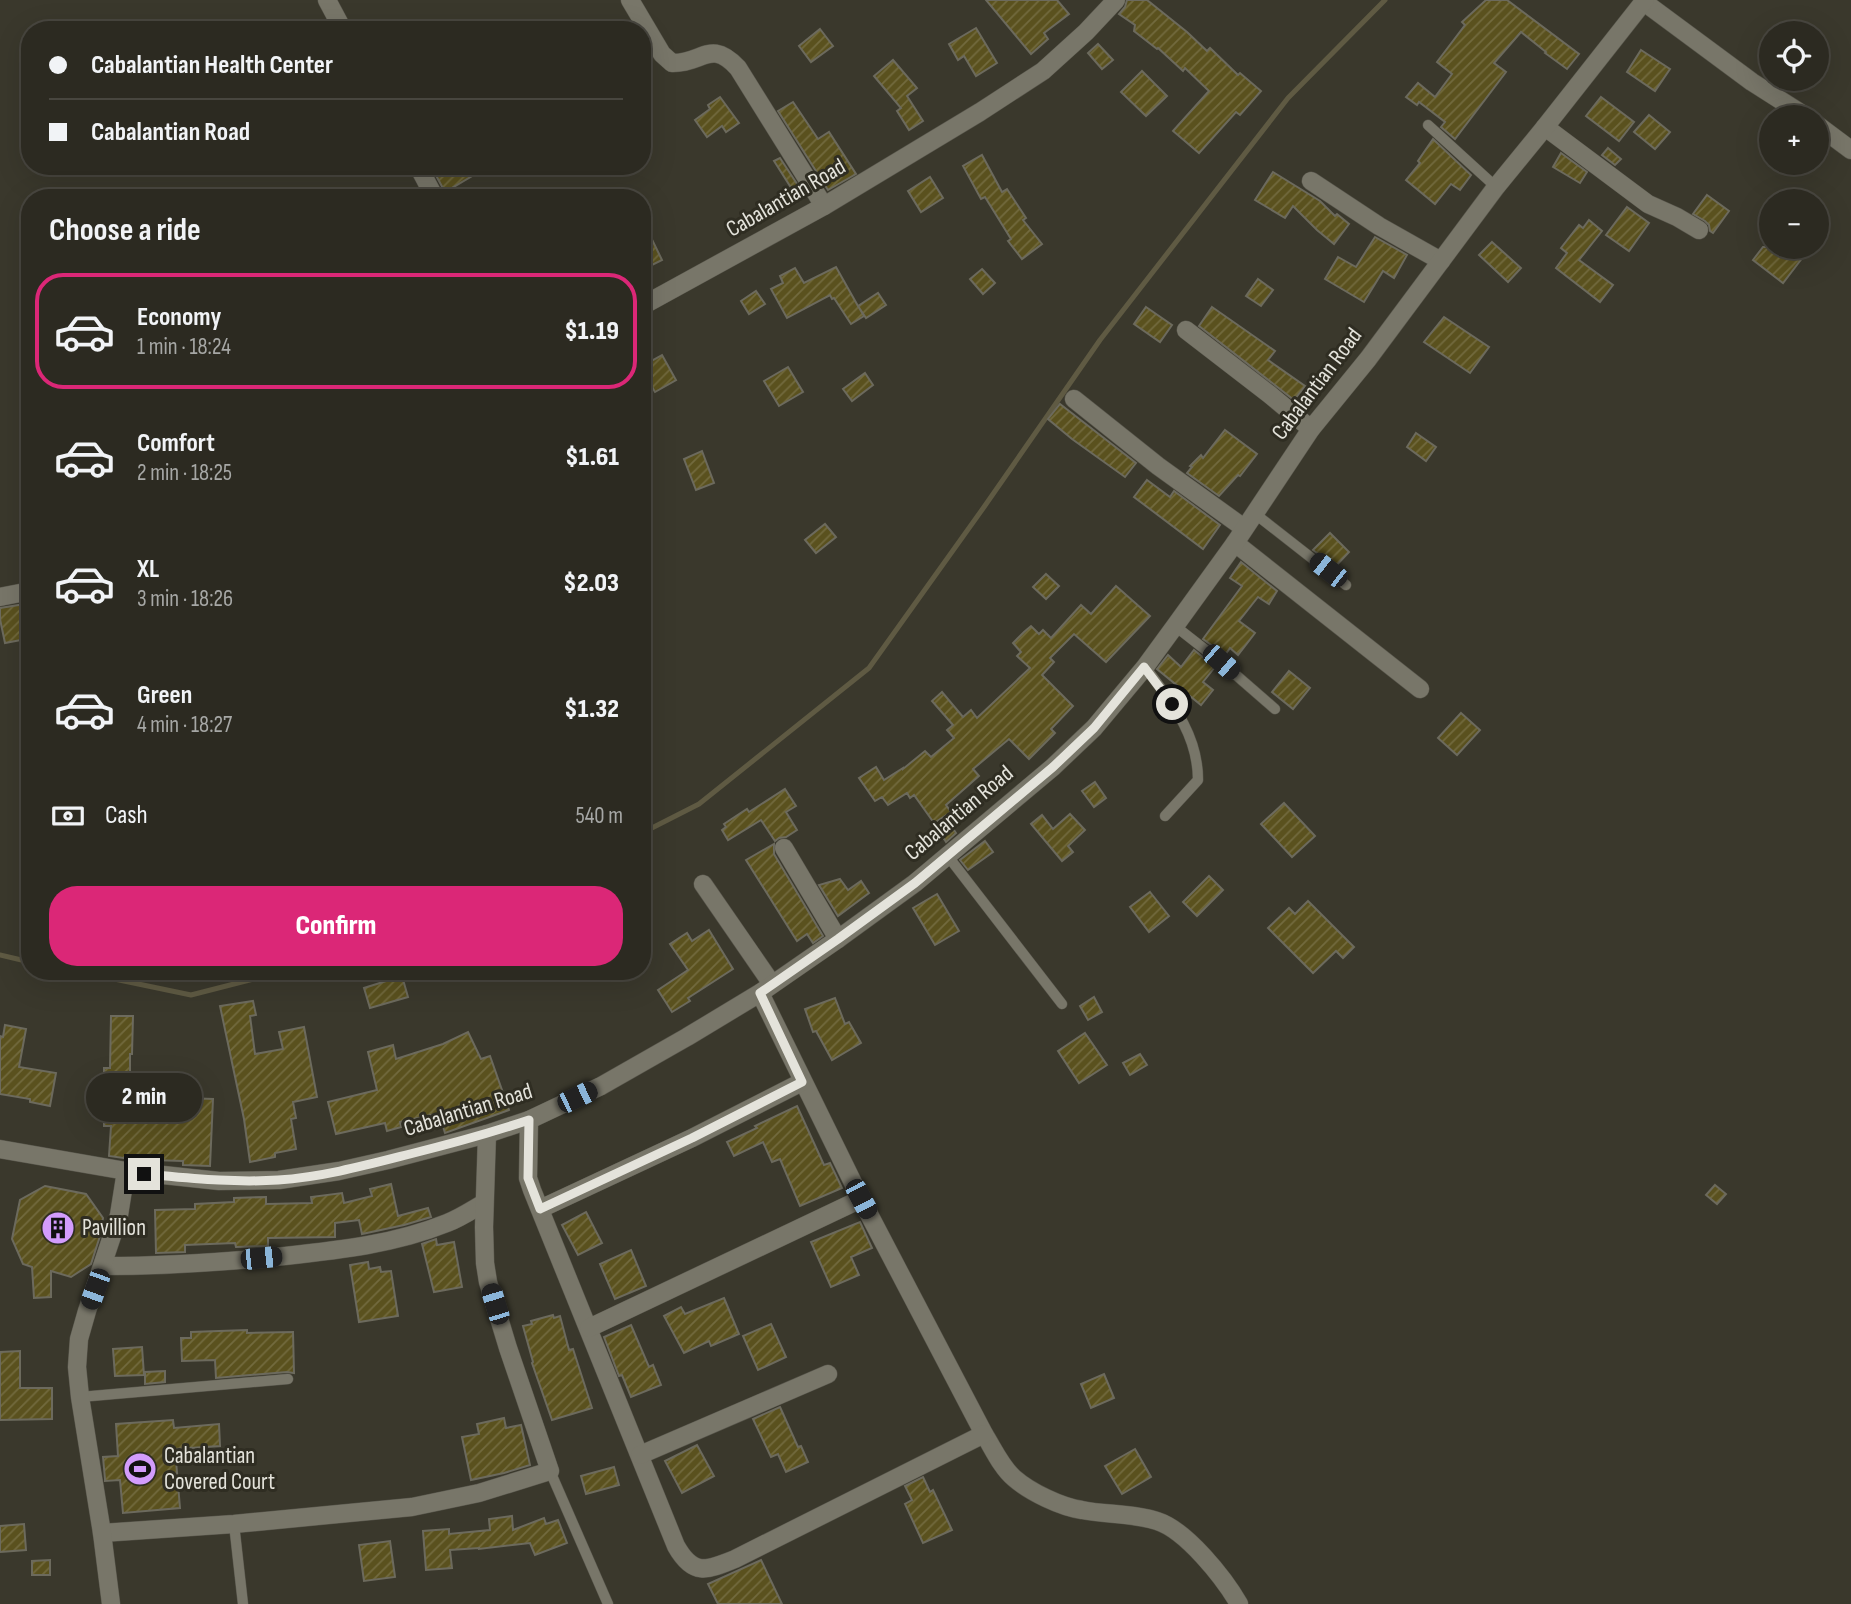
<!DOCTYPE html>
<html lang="en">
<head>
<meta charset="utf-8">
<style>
	body { margin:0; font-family:"Sofia Sans Condensed",sans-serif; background:#38362e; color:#f1f3f6; height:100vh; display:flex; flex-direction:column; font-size:26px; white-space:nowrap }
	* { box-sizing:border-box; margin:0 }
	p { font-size:23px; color:#a6a7a5 }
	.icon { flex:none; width:38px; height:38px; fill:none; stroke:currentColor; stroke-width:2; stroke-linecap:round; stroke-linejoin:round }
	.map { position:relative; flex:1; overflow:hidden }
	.side { position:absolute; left:21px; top:189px; width:630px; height:791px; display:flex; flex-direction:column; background:#2c2a21; border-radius:28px; box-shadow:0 7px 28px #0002,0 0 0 2px #48463f }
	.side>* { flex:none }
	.hud { position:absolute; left:21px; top:21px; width:630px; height:154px; border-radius:28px; box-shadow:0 7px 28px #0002,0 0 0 2px #48463f; display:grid; align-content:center; height:154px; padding:0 28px; background:#2c2a21 }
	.tools { position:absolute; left:1759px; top:21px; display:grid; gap:14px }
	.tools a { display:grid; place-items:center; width:70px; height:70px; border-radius:50%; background:#2c2a21; box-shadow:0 7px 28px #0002,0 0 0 2px #48463f; font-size:35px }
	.end { position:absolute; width:32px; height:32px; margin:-16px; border:9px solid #e4e3db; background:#111; box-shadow:0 0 0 4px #111 }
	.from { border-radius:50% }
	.bubble { position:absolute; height:49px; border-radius:24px; background:#2c2a21; box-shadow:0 7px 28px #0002,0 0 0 2px #48463f; font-size:23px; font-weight:800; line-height:49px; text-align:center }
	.car { position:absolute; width:21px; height:42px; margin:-21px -10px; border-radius:9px; box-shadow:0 0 5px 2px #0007; background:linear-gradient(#222 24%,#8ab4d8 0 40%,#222 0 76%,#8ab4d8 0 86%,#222 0) }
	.hud b { display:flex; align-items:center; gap:24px; height:66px; font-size:26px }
	.hud b+b { border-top:2px solid #48463f }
	.hud i { width:18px; height:18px; background:#f1f3f6 }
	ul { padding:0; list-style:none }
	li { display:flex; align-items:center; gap:21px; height:116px; margin:0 14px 10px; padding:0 14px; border:4px solid transparent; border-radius:28px }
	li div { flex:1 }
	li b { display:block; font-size:26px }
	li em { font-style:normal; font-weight:800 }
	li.active { border-color:#db2777 }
	li>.icon { width:63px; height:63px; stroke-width:1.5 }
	h2 { padding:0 28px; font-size:32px; line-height:84px }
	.pay { display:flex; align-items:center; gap:18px; height:77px; padding:0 28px; font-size:26px }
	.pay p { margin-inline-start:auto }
	.cta { display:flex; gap:14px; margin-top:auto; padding:14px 28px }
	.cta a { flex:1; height:80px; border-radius:28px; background:#db2777; color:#fff; font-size:28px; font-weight:800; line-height:80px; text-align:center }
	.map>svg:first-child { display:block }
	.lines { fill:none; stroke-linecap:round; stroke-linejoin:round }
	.stream { stroke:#5f5a43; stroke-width:5 }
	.building { fill:url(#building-hatch); stroke:#6c6a5d; stroke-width:2 }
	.service-casing { stroke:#58564c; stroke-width:11 }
	.minor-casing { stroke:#58564c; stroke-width:19 }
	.tertiary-casing { stroke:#58564c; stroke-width:19 }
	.service { stroke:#787669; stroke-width:10 }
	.minor { stroke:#787669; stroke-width:18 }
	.tertiary { stroke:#787669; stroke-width:18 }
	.route { stroke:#e4e3db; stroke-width:9 }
	.labels { text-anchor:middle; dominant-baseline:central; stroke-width:6; stroke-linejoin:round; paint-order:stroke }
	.street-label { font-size:23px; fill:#e4e3db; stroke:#2f2d22 }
	.poi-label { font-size:23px; fill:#e4e3db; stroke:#2f2d22; text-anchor:start }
</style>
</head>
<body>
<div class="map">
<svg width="1851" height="1604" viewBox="0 0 1851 1604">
	<defs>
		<pattern id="building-hatch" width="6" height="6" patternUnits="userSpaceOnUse" patternTransform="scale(1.75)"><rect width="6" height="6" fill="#5a511e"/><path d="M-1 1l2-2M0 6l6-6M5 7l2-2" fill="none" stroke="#726a3e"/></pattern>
	</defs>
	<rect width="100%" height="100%" fill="#3a382c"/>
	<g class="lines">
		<g class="stream">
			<path d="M642 833 699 804 869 668 984 507 1100 340 1288 98 1385 0"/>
			<path d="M0 955 30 962"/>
			<path d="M76 971 191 995 285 971"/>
		</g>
	</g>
	<g class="building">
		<path d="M986 0H1057L1069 14 1044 33 1048 39 1031 54Z"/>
		<path d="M1127 0H1147L1187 32 1207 51 1210 48 1238 75 1240 73 1261 91 1240 115 1236 112 1199 153 1173 131 1209 91 1185 68 1183 71 1158 48 1157 49 1134 31 1135 25 1119 14 1125 7Z"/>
		<path d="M1486 0H1507L1579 54 1567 69 1545 53 1546 52 1521 32 1494 63 1506 72 1455 139 1441 127 1445 122 1419 102 1417 105 1406 97 1418 83 1435 97 1452 74 1437 62 1465 25 1462 22Z"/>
		<path d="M976 28 997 63 976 76 964 56 958 60 949 44Z"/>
		<path d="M820 29 833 46 811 62 799 46Z"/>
		<path d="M1098 44 1113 60 1102 69 1088 53Z"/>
		<path d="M1641 50 1670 69 1655 91 1627 72Z"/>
		<path d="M893 60 917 88 907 96 923 121 909 130 897 111 901 108 874 76Z"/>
		<path d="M1142 71 1167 96 1146 116 1121 92Z"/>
		<path d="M720 97 739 123 726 132 722 126 707 137 695 120 710 109 708 105Z"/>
		<path d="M1601 97 1634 122 1619 141 1586 116Z"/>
		<path d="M793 102 818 139 829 132 856 174 828 190 778 111Z"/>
		<path d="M1649 115 1670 132 1655 149 1634 132Z"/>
		<path d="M1433 139 1471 175 1460 190 1451 184 1435 204 1406 180 1420 163 1418 161Z"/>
		<path d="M1608 148 1621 159 1615 165 1602 155Z"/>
		<path d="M1561 153 1587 172 1580 183 1553 167Z"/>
		<path d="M982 155 1002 192 1007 189 1026 218 1023 220 1042 244 1022 259 1008 241 1011 239 985 197 981 199 963 166Z"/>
		<path d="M780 158 803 193 797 197 774 161Z"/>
		<path d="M435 166H489L445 192 432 168Z"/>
		<path d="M1273 172 1320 201 1335 216 1337 214 1349 224 1334 244 1317 230 1293 206 1285 218 1255 200Z"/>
		<path d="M930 177 943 198 921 212 908 191Z"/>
		<path d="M1707 195 1729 211 1713 233 1710 231 1709 225 1705 221 1693 214Z"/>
		<path d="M1627 207 1649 223 1629 251 1606 235Z"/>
		<path d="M642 219 662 260 642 270Z"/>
		<path d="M1589 220 1602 231 1579 260 1613 285 1600 302 1556 268 1567 253 1561 248 1579 225 1583 228Z"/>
		<path d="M1375 237 1407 255 1394 278 1383 271 1364 302 1325 279 1338 257 1356 267Z"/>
		<path d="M1492 242 1521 268 1508 282 1479 255Z"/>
		<path d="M1763 247H1789L1803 257 1783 283 1753 260Z"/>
		<path d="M836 267 858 306 878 293 886 305 866 318 858 306 864 316 851 324 834 298 832 299 830 295 787 318 771 289 783 283 780 276 795 268 804 283Z"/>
		<path d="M982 269 995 283 983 294 970 279Z"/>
		<path d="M1258 279 1273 290 1261 306 1246 296Z"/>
		<path d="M756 291 765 304 749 314 741 301Z"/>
		<path d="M1146 307 1172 325 1160 342 1134 324Z"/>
		<path d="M1212 307 1275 351 1268 360 1305 386 1294 400 1199 326Z"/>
		<path d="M1444 317 1489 347 1470 373 1424 342Z"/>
		<path d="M662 355 676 380 655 392 642 370V366Z"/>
		<path d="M788 367 803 392 779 406 764 381Z"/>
		<path d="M865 373 873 385 852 401 843 389Z"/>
		<path d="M1060 404 1136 463 1125 477 1072 439 1048 419Z"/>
		<path d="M1225 430 1257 454 1240 476 1238 475 1219 496 1187 473 1192 467 1190 466 1201 455 1203 458Z"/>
		<path d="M1416 433 1436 447 1426 461 1407 447Z"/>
		<path d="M702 451 714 483 696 490 684 459Z"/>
		<path d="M1147 480 1170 497 1174 491 1220 525 1203 549 1134 497Z"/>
		<path d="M825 524 836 537 816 553 805 540Z"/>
		<path d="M1330 533 1349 552 1335 567 1313 550Z"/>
		<path d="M1241 562 1277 591 1269 604 1258 597 1239 621 1255 633 1238 655 1230 648 1225 655 1203 639 1242 586 1230 578Z"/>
		<path d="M1046 574 1059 586 1046 599 1033 587Z"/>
		<path d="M1116 586 1150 616 1106 662 1074 634 1050 658 1054 662 1042 675 1073 706 1051 729 1055 733 1029 759 1009 739 973 769 979 776 946 805 951 812 934 823 914 795 910 798 907 793 888 805 882 797 875 801 859 778 876 767 884 780 903 768V769L925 751 931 757 954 738 947 730 953 725 932 701 942 692 963 717 971 710 977 718 1030 668 1017 656 1021 652 1013 643 1024 632 1031 626 1039 634 1043 630 1051 638 1081 605 1091 614Z"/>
		<path d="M25 604 28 620H30V635L20 637 21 640 5 643 0 619V608Z"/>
		<path d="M1194 650 1215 667 1203 682 1213 690 1201 705 1157 669 1168 655 1181 667Z"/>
		<path d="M1289 671 1310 688 1293 709 1272 692Z"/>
		<path d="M1461 713 1480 730 1457 755 1438 738Z"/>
		<path d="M1095 782 1106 798 1094 807 1082 791Z"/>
		<path d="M785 789 796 806 786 812 797 830 786 837 779 838 775 841 761 820 728 840 722 830 726 827 724 824 747 809 749 812Z"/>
		<path d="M1284 803 1315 836 1292 857 1261 824Z"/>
		<path d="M1070 814 1085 830 1068 846 1073 852 1062 861 1031 824 1042 815 1053 829Z"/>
		<path d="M952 827 956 833 946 842 941 834Z"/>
		<path d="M985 841 993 852 968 870 960 860Z"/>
		<path d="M774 844V854L823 936 813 943 807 934 797 941 746 860Z"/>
		<path d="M1209 876 1223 890 1197 916 1183 902Z"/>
		<path d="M840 879 848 890 861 881 869 893 838 916 819 885Z"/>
		<path d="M1150 892 1169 916 1149 932 1130 907Z"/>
		<path d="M937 894 959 931 935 945 913 908Z"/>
		<path d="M1308 901 1354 947 1343 958 1336 951 1313 973 1268 928 1289 908 1295 914Z"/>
		<path d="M709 930 733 969 688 998 690 1001 672 1012 658 990 688 970 670 944 687 933 692 941Z"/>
		<path d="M402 976 408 997 370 1008 364 988Z"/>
		<path d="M1094 997 1102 1012 1088 1020 1080 1006Z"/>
		<path d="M835 998 845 1024 849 1022 861 1043 832 1060 816 1031 813 1032 805 1009Z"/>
		<path d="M253 1001 256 1015 250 1016 255 1054 283 1049 279 1032 304 1027 317 1097 293 1102 296 1118 291 1119 296 1149 275 1153V1157L250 1162 244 1119 220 1006Z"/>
		<path d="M111 1016H133L132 1054H130V1096L156 1098V1107L185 1108V1098L213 1099 210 1166 183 1165V1161L152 1160V1162L109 1156 111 1126H104V1068H110Z"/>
		<path d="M5 1025 26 1029 19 1067 56 1073 50 1106 30 1102V1099L0 1094V1036L3 1037Z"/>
		<path d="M468 1032 481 1059 490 1056 509 1110 445 1133 439 1114H435L400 1122 401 1127 387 1131 385 1123 336 1134 328 1102 377 1090 368 1052 393 1045 396 1059 443 1044Z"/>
		<path d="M1085 1033 1107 1065 1079 1083 1058 1051Z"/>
		<path d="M1140 1054 1147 1065 1130 1075 1123 1063Z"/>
		<path d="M797 1106 824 1165 830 1163 842 1188 800 1206 780 1159 772 1162 763 1142 734 1156 727 1142 757 1128 755 1126Z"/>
		<path d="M391 1184 398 1216 428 1208 431 1217 404 1225 362 1234 359 1220 335 1223V1237L268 1238V1246L236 1247 235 1243 185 1245V1252L156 1253 155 1210 195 1209V1204L234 1202V1198L266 1197V1204L312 1203 311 1197 342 1193 344 1203 372 1196 370 1189Z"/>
		<path d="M1715 1185 1726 1194 1717 1204 1706 1195Z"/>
		<path d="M45 1186 86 1194 103 1218 100 1236 91 1264 71 1277 51 1271V1297L34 1298 32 1267 23 1264 12 1239 20 1200Z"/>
		<path d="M586 1212 602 1243 578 1255 562 1225Z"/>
		<path d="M860 1222 872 1248 851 1257 859 1275 831 1287 811 1242Z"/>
		<path d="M436 1239 437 1245 454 1242 462 1287 434 1292 422 1244Z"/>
		<path d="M631 1250 646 1286 615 1299 600 1264Z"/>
		<path d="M368 1262 369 1269 380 1267 381 1272 391 1271 398 1316 359 1322 350 1265Z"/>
		<path d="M724 1298 739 1334 711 1346 709 1341 684 1353 664 1316 681 1307 685 1314Z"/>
		<path d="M553 1315 554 1318 560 1316 569 1350 573 1349 592 1408 552 1420 532 1363 533 1362 523 1326 532 1324 531 1321Z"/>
		<path d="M771 1324 786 1357 758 1370 743 1336Z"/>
		<path d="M631 1325 649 1367 653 1365 661 1385 631 1397 622 1375 619 1376 604 1337Z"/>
		<path d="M247 1330V1333L293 1332 294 1373 287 1372 216 1378 215 1360 182 1361 181 1338H191V1332Z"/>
		<path d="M142 1347 144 1375 115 1376 113 1349Z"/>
		<path d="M20 1351V1388H52V1419L0 1420V1352Z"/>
		<path d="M165 1371V1382L145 1384V1372Z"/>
		<path d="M1104 1374 1114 1398 1091 1408 1081 1384Z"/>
		<path d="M780 1407 798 1447 801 1446 808 1462 786 1472 778 1454 771 1457 753 1419Z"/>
		<path d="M504 1418 506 1428 521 1425 530 1465 504 1473 471 1480 462 1437 479 1434 477 1424Z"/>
		<path d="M173 1420 174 1428 219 1424 220 1446 175 1449 180 1508 123 1513 120 1480 105 1481V1479L103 1457 118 1456 116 1424Z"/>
		<path d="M697 1445 714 1476 682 1493 665 1461Z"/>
		<path d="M1135 1449 1151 1477 1122 1494 1105 1466Z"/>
		<path d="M614 1467 619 1485 586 1494 581 1476Z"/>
		<path d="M923 1477 930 1492 933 1490 952 1530 923 1543 905 1504 912 1500 905 1486Z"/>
		<path d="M512 1516 513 1530 544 1518 546 1524 558 1520 567 1543 535 1555 530 1543 479 1549V1548L450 1550 452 1568 426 1570 423 1531 449 1529V1534L490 1530 489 1519Z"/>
		<path d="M24 1524 26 1550 0 1552V1526Z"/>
		<path d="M390 1541 395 1577 364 1581 359 1545Z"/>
		<path d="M50 1560V1575H32V1561Z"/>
		<path d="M761 1560 782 1604H718L708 1584Z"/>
	</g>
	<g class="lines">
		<defs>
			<g id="service">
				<path d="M1428 125 1496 187"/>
				<path d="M1254 513 1346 585"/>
				<path d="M1175 626 1221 662 1275 709"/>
				<path d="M1145 667C1171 702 1198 734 1198 780L1165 816"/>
				<path d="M947 855 1062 1004"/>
				<path d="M80 1397 288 1379"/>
				<path d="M550 1471 608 1604"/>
				<path d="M234 1524 243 1604"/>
			</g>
			<g id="minor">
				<path d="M327 0 343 30"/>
				<path d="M630 0 662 54 672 63C703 64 710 38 738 68L824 206"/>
				<path d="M1644 2 1752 82 1807 117"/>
				<path d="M1816 124 1851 150"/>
				<path d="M1545 127 1648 204 1677 217 1699 230"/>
				<path d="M418 166 435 198"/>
				<path d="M1311 181 1379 226 1441 261"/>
				<path d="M1186 330 1269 394 1311 429"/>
				<path d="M1074 399 1158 466 1244 528"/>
				<path d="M1235 543 1420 689"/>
				<path d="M784 848 838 939"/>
				<path d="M703 884 772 984"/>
				<path d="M760 993 861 1199 984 1434C993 1448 1001 1467 1014 1478 1030 1492 1061 1507 1082 1510 1106 1515 1133 1513 1157 1521 1186 1530 1224 1578 1239 1604"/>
				<path d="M529 1120 528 1178 532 1190 676 1546C693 1576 706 1571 735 1559L984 1434"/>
				<path d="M0 1149 126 1171 219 1181 279 1180 339 1171 388 1160 487 1134 529 1120 601 1086 687 1037 760 993 838 939 915 883 1053 767 1094 728 1145 667 1175 626 1235 543 1311 429 1368 359 1496 187 1545 127 1645 0"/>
				<path d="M540 1209 692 1138 802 1082"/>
				<path d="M103 1266C164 1266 224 1262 285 1256 340 1250 395 1244 447 1223 460 1218 472 1210 484 1203"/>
				<path d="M589 1328 861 1199"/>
				<path d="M640 1455 828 1374"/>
				<path d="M102 1533 234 1524 412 1507 479 1493 550 1471 508 1348 488 1282 485 1263 484 1227 487 1134"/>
				<path d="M111 1604 102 1533 80 1397 77 1367 79 1339 87 1311 119 1215 126 1171"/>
			</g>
			<g id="tertiary">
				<path d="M642 306 824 206 980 112 1043 71 1086 32 1116 0"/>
				<path d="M0 597 30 591"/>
			</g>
		</defs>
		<use href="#service" class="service-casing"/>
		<use href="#minor" class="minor-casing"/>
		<use href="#tertiary" class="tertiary-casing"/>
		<use href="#service" class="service"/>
		<use href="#minor" class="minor"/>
		<use href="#tertiary" class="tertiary"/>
	</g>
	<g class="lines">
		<path class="route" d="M144 1174C189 1178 233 1183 278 1180 323 1177 367 1165 410 1154 450 1144 490 1133 529 1120L528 1178 540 1209 692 1138 802 1082 760 993 838 939 915 883 1053 767 1094 728 1144 667 1172 704"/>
	</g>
	<defs>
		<symbol id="building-disc" viewBox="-11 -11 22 22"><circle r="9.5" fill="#d39cfc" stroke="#2f2d22"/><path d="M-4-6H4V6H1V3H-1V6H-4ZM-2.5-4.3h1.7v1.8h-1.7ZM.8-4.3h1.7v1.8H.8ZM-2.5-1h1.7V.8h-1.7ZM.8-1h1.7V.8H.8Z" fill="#111"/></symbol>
		<symbol id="stadium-disc" viewBox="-11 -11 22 22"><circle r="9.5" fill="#d39cfc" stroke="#2f2d22"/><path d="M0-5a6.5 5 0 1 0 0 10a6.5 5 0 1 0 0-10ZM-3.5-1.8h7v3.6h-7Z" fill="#111"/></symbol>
	</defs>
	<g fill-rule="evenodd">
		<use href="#building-disc" x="39" y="1209" width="38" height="38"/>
		<use href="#stadium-disc" x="121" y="1450" width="38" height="38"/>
	</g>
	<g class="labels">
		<g class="street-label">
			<text transform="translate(786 198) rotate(-30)">Cabalantian Road</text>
			<text transform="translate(1317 384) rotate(-53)">Cabalantian Road</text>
			<text transform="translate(959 813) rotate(-40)">Cabalantian Road</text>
			<text transform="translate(468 1110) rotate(-17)">Cabalantian Road</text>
		</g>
		<g class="poi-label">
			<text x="82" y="1228">Pavillion</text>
			<text x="164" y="1456">Cabalantian<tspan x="164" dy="26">Covered Court</tspan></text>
		</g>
	</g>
</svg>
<div class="tools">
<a><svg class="icon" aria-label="locate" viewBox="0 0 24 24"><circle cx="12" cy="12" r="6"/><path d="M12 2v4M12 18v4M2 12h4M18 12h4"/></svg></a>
<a>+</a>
<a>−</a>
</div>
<i class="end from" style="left:1172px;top:704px"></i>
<i class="end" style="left:144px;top:1174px"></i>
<div class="bubble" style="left:86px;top:1073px;width:116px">2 min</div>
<i class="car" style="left:1328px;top:570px;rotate:308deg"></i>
<i class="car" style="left:1221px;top:662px;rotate:131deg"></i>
<i class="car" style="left:577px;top:1097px;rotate:64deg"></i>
<i class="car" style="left:861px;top:1199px;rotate:152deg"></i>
<i class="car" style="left:261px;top:1258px;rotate:84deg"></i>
<i class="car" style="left:95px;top:1289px;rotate:200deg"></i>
<i class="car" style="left:495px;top:1304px;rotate:343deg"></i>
<div class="hud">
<b><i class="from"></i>Cabalantian Health Center</b>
<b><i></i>Cabalantian Road</b>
</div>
<section class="side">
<h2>Choose a ride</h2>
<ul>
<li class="active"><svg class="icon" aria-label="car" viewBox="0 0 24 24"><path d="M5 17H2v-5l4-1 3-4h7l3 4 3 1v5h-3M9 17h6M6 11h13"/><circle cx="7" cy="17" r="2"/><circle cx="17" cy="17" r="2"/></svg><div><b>Economy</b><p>1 min · 18:24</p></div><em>$1.19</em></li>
<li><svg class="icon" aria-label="car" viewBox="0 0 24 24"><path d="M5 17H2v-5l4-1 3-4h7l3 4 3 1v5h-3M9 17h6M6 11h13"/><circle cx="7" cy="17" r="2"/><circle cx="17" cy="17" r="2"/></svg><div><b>Comfort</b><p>2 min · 18:25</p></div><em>$1.61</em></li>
<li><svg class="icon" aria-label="car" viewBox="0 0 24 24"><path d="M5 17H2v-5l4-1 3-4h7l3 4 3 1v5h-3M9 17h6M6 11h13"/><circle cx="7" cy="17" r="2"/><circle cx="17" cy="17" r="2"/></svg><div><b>XL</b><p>3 min · 18:26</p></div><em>$2.03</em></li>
<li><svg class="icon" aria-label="car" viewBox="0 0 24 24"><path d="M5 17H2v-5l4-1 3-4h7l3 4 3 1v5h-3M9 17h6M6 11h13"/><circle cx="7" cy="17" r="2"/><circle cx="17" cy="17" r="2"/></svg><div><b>Green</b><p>4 min · 18:27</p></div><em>$1.32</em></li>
</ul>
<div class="pay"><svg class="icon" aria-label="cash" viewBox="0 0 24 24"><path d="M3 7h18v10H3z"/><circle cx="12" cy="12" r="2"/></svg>Cash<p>540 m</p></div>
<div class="cta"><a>Confirm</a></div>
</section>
</div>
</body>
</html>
